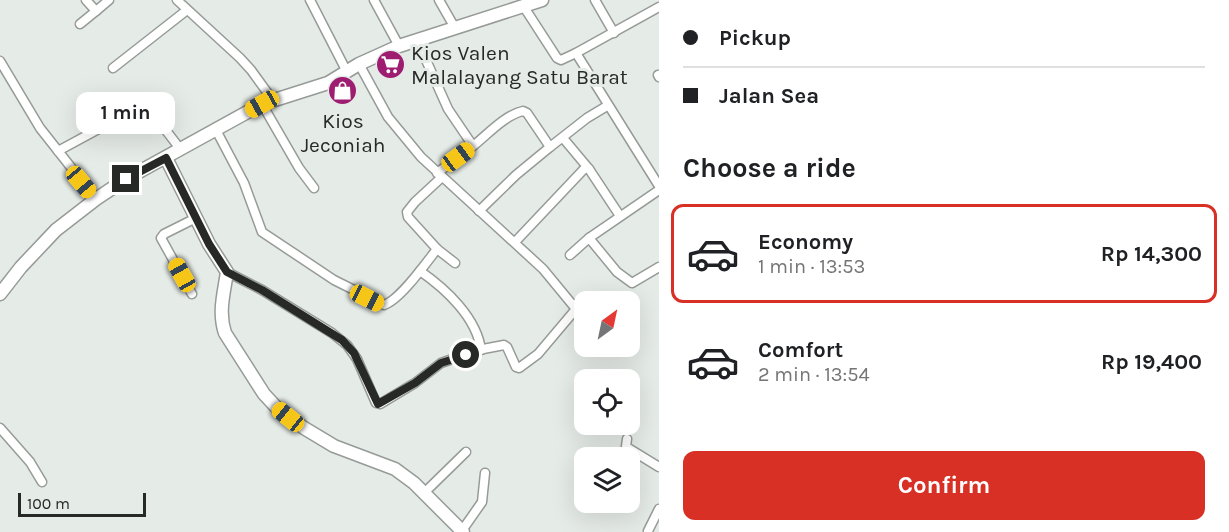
<!DOCTYPE html>
<html lang="en">
<head>
<meta charset="utf-8">
<style>
	body { margin:0; font-family:Karla,sans-serif; background:#f6f6f6; color:#202124; height:100vh; display:flex; flex-direction:column; font-size:22px; white-space:nowrap }
	* { box-sizing:border-box; margin:0 }
	p { font-size:20px; color:#757577 }
	.icon { flex:none; width:33px; height:33px; fill:none; stroke:currentColor; stroke-width:2; stroke-linecap:round; stroke-linejoin:round }
	.map { position:relative; flex:1; overflow:hidden }
	.details { display:flex; flex-direction:column; background:#fff; width:570px }
	.details>* { flex:none }
	.hud { display:grid; align-content:center; height:132px; padding:0 24px; background:#fff }
	.needle { width:39px; rotate:33deg }
	.tools { position:absolute; left:574px; top:291px; display:grid; gap:12px }
	.tools a { display:grid; place-items:center; width:66px; height:66px; border-radius:12px; background:#fff; box-shadow:0 6px 24px #0002; font-size:30px }
	.scale { position:absolute; left:18px; bottom:15px; width:128px; box-sizing:border-box; padding-left:6px; border:3px solid #272927; border-top:0; font-size:16px; line-height:21px; white-space:nowrap; color:#272927; -webkit-text-stroke:4px #e5ebe7; paint-order:stroke }
	.end { position:absolute; width:27px; height:27px; margin:-14px; border:8px solid #272927; background:#fff; box-shadow:0 0 0 3px #fff }
	.from { border-radius:50% }
	.bubble { position:absolute; height:42px; border-radius:12px; background:#fff; box-shadow:0 6px 24px #0002; font-size:20px; font-weight:700; line-height:42px; text-align:center }
	.car { position:absolute; width:18px; height:36px; margin:-18px -9px; border-radius:8px; box-shadow:0 0 4px 2px #0007; background:linear-gradient(#f5c518 24%,#345 0 40%,#f5c518 0 76%,#345 0 86%,#f5c518 0) }
	.hud b { display:flex; align-items:center; gap:21px; height:57px; font-size:22px }
	.hud b+b { border-top:2px solid #e0e0e0 }
	.hud i { width:15px; height:15px; background:#202124 }
	ul { padding:0; list-style:none }
	li { display:flex; align-items:center; gap:18px; height:99px; margin:0 12px 9px; padding:0 12px; border:3px solid transparent; border-radius:12px }
	li div { flex:1 }
	li b { display:block; font-size:22px }
	li em { font-style:normal; font-weight:700 }
	li.selected { border-color:#d93025 }
	li>.icon { width:54px; height:54px; stroke-width:1.5 }
	h2 { padding:0 24px; font-size:27px; line-height:72px }
	.cta { display:flex; gap:12px; margin-top:auto; padding:12px 24px }
	.cta a { flex:1; height:69px; border-radius:12px; background:#d93025; color:#fff; font-size:24px; font-weight:700; line-height:69px; text-align:center }
	main { display:flex; flex:1; min-height:0 }
	.map>svg:first-child { display:block }
	.lines { fill:none; stroke-linecap:round; stroke-linejoin:round }
	.street-casing { stroke:#969b97; stroke-width:11 }
	.secondary-casing { stroke:#969b97; stroke-width:15 }
	.street { stroke:#fff; stroke-width:8 }
	.secondary { stroke:#fff; stroke-width:12 }
	.route { stroke:#272927; stroke-width:8 }
	.labels { text-anchor:middle; dominant-baseline:central; stroke-width:6; stroke-linejoin:round; paint-order:stroke }
	.poi-label { font-size:21px; fill:#272927; stroke:#e5ebe7; text-anchor:start }
</style>
</head>
<body>
<main>
<div class="map">
<svg width="659" height="532" viewBox="0 0 659 532">
	<rect width="100%" height="100%" fill="#e5ebe7"/>
	<g class="lines">
		<defs>
			<g id="street">
				<path d="M177 0 240 58 251 70 272 99"/>
				<path d="M310 0 347 72"/>
				<path d="M374 0 399 46"/>
				<path d="M439 0 455 28"/>
				<path d="M595 0 614 33"/>
				<path d="M524 7 557 58 561 60 576 53"/>
				<path d="M659 7 576 53 659 186"/>
				<path d="M96 11 109 0"/>
				<path d="M80 24 96 11 86 0"/>
				<path d="M417 40 448 109 473 146C488 134 505 115 523 111L527 113 550 147 516 175 479 211"/>
				<path d="M0 61 40 128 96 199"/>
				<path d="M113 68 187 10"/>
				<path d="M658 75 659 77"/>
				<path d="M262 104 299 168 314 188"/>
				<path d="M216 130 244 183 262 232 334 280 384 305C400 300 426 263 437 249L408 217 407 212 415 202 442 177"/>
				<path d="M563 138 589 169"/>
				<path d="M550 147 587 118 607 106"/>
				<path d="M58 151 143 105 148 107 181 150"/>
				<path d="M437 173 473 146"/>
				<path d="M589 238 659 190"/>
				<path d="M515 242 585 168 589 169 620 216"/>
				<path d="M437 249 455 263"/>
				<path d="M570 255 589 238 617 272 632 283 659 267"/>
				<path d="M420 271C446 289 477 318 481 350"/>
				<path d="M227 272 262 290 332 333 347 345 357 359 376 403 380 404 415 383 441 363 478 350 504 345 507 347 516 367 519 368 538 354 576 309 543 269 421 157 388 117 359 64"/>
				<path d="M192 294 161 238 164 234 196 218"/>
				<path d="M0 428 30 462 42 482"/>
				<path d="M627 439 626 446 628 448 659 467"/>
				<path d="M424 493 466 452"/>
				<path d="M648 531 659 509"/>
				<path d="M461 532 482 502 485 473"/>
			</g>
			<g id="secondary">
				<path d="M166 158 209 244 227 272C224 293 218 312 225 333L264 394 277 408 304 428 334 446 395 469 414 483 463 532"/>
				<path d="M0 294 21 267 56 230 96 199 126 179 262 104 328 83 359 64 399 46 542 0"/>
			</g>
		</defs>
		<use href="#street" class="street-casing"/>
		<use href="#secondary" class="secondary-casing"/>
		<use href="#street" class="street"/>
		<use href="#secondary" class="secondary"/>
	</g>
	<g class="lines">
		<path class="route" d="M126 179 166 158 209 244 227 272 262 290 342 340 354 353 378 404 415 383 441 363 466 355"/>
	</g>
	<defs>
		<symbol id="supermarket-disc" viewBox="-11 -11 22 22"><circle r="9.5" fill="#9e1d71" stroke="#e5ebe7"/><path d="M-6-5.5h2.5l.6 2H6L4.5 2H-2.5L-4.4-4H-6ZM-1.5 3.2a1.3 1.3 0 1 0 .1 0ZM3 3.2a1.3 1.3 0 1 0 .1 0Z" fill="#fff"/></symbol>
		<symbol id="shop-disc" viewBox="-11 -11 22 22"><circle r="9.5" fill="#9e1d71" stroke="#e5ebe7"/><path d="M-5-2.5h2.3a2.7 3.5 0 0 1 5.4 0H5L5.5 6h-11ZM-1.5-2.5h3a1.5 2.3 0 0 0-3 0Z" fill="#fff"/></symbol>
	</defs>
	<g fill-rule="evenodd">
		<use href="#supermarket-disc" x="374" y="48" width="33" height="33"/>
		<use href="#shop-disc" x="326" y="74" width="33" height="33"/>
	</g>
	<g class="labels">
		<g class="poi-label">
			<text x="411" y="53">Kios Valen<tspan x="411" dy="24">Malalayang Satu Barat</tspan></text>
			<text x="343" y="121" text-anchor="middle">Kios<tspan x="343" dy="24">Jeconiah</tspan></text>
		</g>
	</g>
</svg>
<div class="tools">
<a><svg class="needle" viewBox="-14 -14 28 28"><path d="M0-13l5 13h-10z" fill="#e53935"/><path d="M0 13l5-13h-10z" fill="#757577"/></svg></a>
<a><svg class="icon" aria-label="locate" viewBox="0 0 24 24"><circle cx="12" cy="12" r="6"/><path d="M12 2v4M12 18v4M2 12h4M18 12h4"/></svg></a>
<a><svg class="icon" aria-label="layers" viewBox="0 0 24 24"><path d="M12 4l9 5-9 5-9-5zM3 14l9 5 9-5"/></svg></a>
</div>
<div class="scale">100 m</div>
<i class="end from" style="left:466px;top:355px"></i>
<i class="end" style="left:126px;top:179px"></i>
<div class="bubble" style="left:76px;top:92px;width:99px">1 min</div>
<i class="car" style="left:262px;top:104px;rotate:241deg"></i>
<i class="car" style="left:458px;top:157px;rotate:54deg"></i>
<i class="car" style="left:81px;top:182px;rotate:140deg"></i>
<i class="car" style="left:182px;top:275px;rotate:331deg"></i>
<i class="car" style="left:367px;top:298px;rotate:117deg"></i>
<i class="car" style="left:288px;top:417px;rotate:309deg"></i>
</div>
<section class="details">
<div class="hud">
<b><i class="from"></i>Pickup</b>
<b><i></i>Jalan Sea</b>
</div>
<h2>Choose a ride</h2>
<ul>
<li class="selected"><svg class="icon" aria-label="car" viewBox="0 0 24 24"><path d="M5 17H2v-5l4-1 3-4h7l3 4 3 1v5h-3M9 17h6M6 11h13"/><circle cx="7" cy="17" r="2"/><circle cx="17" cy="17" r="2"/></svg><div><b>Economy</b><p>1 min · 13:53</p></div><em>Rp 14,300</em></li>
<li><svg class="icon" aria-label="car" viewBox="0 0 24 24"><path d="M5 17H2v-5l4-1 3-4h7l3 4 3 1v5h-3M9 17h6M6 11h13"/><circle cx="7" cy="17" r="2"/><circle cx="17" cy="17" r="2"/></svg><div><b>Comfort</b><p>2 min · 13:54</p></div><em>Rp 19,400</em></li>
</ul>
<div class="cta"><a>Confirm</a></div>
</section>
</main>
</body>
</html>
